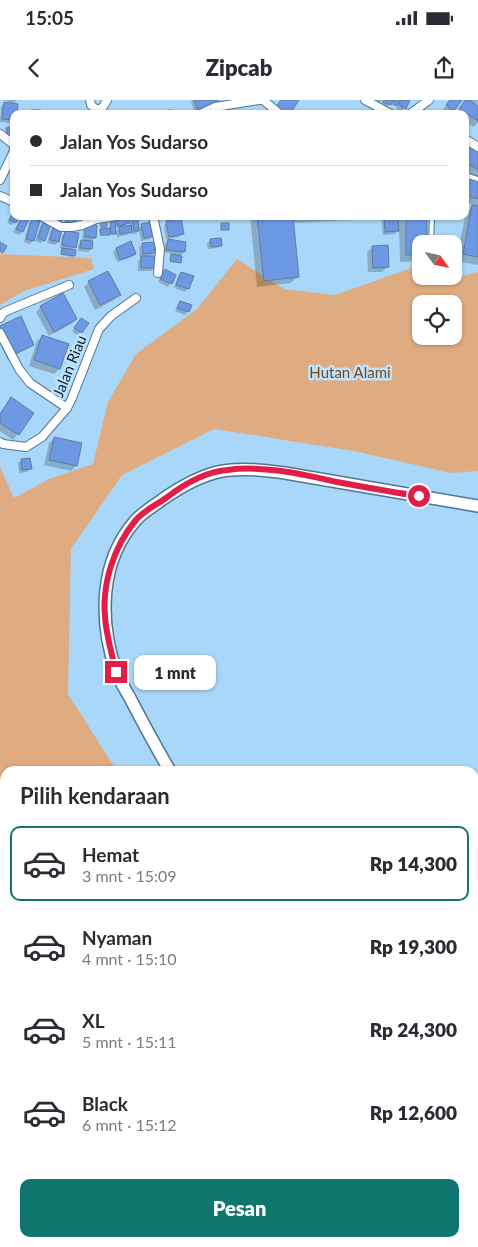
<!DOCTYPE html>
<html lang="id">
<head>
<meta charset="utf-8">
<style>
	body { margin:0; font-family:Lato,sans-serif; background:#f2f2f3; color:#2b2b33; height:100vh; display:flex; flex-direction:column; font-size:19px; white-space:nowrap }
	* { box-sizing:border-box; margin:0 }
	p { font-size:16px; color:#7c7c81 }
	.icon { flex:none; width:28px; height:28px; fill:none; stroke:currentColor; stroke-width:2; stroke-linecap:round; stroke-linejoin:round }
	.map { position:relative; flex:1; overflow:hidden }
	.drawer { position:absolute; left:0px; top:666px; width:479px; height:481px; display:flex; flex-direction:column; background:#fff; border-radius:15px 15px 0 0; box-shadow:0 1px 4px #0004 }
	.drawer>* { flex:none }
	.hud { position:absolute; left:10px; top:10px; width:459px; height:110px; border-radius:10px; box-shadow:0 1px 4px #0004; display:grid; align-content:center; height:110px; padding:0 20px; background:#fff }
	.needle { width:32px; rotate:123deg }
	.buttons { position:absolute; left:412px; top:135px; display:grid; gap:10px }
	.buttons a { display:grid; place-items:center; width:50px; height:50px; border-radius:10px; background:#fff; box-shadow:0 1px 4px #0004; font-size:25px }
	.end { position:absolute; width:22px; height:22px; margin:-11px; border:6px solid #e11d48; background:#fff; box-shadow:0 0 0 2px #fff }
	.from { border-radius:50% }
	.bubble { position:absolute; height:35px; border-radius:10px; background:#fff; box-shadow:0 1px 4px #0004; font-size:16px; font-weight:800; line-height:35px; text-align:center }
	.hud b { display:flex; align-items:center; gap:18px; height:48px; font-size:19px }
	.hud b+b { border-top:1px solid #e1e1e2 }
	.hud i { width:12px; height:12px; background:#2b2b33 }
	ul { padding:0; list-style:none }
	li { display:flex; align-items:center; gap:15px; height:75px; margin:0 10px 8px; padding:0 10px; border:2px solid transparent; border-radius:10px }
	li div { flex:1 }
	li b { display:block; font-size:19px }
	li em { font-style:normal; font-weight:800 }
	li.active { border-color:#0f766e }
	li>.icon { width:45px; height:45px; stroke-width:1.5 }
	h2 { padding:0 20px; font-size:22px; line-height:60px }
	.cta { display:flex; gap:10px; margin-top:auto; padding:10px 20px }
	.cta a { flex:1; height:58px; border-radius:10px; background:#0f766e; color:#fff; font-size:20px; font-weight:800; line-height:58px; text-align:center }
	.status { display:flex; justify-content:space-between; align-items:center; height:35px; padding:0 25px; background:#fff; direction:ltr }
	.status svg { height:14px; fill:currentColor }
	header { display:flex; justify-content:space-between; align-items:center; height:65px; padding:0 20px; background:#fff; font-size:22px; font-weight:800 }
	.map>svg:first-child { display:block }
	.built { fill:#99ccf3 }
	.green { fill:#dfac82; fill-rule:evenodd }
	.shadow { fill:#0003; fill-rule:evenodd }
	.building { fill:#6d99e4; stroke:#637aa2 }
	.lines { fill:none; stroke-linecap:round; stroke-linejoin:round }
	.lane-casing { stroke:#4c7795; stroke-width:6 }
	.street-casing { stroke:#4c7795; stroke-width:10 }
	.secondary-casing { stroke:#4c7795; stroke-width:14 }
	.lane { stroke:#fff; stroke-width:4 }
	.street { stroke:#fff; stroke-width:8 }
	.secondary { stroke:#fff; stroke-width:11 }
	.route { stroke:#e11d48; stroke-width:6 }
	.labels { text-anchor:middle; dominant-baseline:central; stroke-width:5; stroke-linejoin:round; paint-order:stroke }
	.street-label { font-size:15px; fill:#0e202c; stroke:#bee3fe }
	.park-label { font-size:15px; fill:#7b4919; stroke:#bee3fe }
</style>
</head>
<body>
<div class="status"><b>15:05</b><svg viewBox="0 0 49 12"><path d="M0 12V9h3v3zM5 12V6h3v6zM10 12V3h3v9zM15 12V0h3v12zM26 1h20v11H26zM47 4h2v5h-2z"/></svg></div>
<header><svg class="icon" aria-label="back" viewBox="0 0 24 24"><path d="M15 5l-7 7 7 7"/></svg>Zipcab<svg class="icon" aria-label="share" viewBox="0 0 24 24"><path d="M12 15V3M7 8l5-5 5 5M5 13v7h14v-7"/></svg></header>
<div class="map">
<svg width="478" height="1147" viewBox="0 0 478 1147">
	<rect width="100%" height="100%" fill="#a9d7f9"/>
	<path class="built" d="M474 1113H478V1147H461L458 1143 474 1142Z"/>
	<g class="green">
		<path d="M0 154 91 158 94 169 24 191 0 205Z"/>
		<path d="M237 159 284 189 335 195 414 167 421 169V176L458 177 478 172V371L451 373 354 351 214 329 122 375 71 449 68 594 117 671H5V1097L0 1075V367L14 398 49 379 93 364 108 302 136 254 197 209ZM421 204H454V236H421Z"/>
		<path d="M261 1143 264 1147H16L15 1143Z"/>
	</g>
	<g class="shadow">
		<path d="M5 0H17L13 4Z"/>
		<path d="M193 0H217L214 5 195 13 191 2Z"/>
		<path d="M373 0H382L378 4 372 2Z"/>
		<path d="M383 0H392L386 8 381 5Z"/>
		<path d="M395 0H409L402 11 396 9 399 2 395 6 392 5Z"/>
		<path d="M450 0H461L450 14H446L442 11Z"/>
		<path d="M466 0H478L476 6 478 7V22L474 27 465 21V14H455Z"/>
		<path d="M4 3 14 14V21L12 23 0 22 1 7Z"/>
		<path d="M465 42 478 50V76L475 79 465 73Z"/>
		<path d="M465 78 478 82V165L456 161 466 113 474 105 465 102Z"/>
		<path d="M14 110 15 122 12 125 7 123Z"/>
		<path d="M52 116H63L58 123 51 120Z"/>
		<path d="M65 116H88L86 119 75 117 74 122 70 126 64 125Z"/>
		<path d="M250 116H355L351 120 293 123 298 176 291 183 257 187Z"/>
		<path d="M381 116H426L421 144V159L419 161 400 162 399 129 395 134 383 135Z"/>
		<path d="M22 117V132L19 135 13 132Z"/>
		<path d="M133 118 138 129 142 125 153 136 150 139 141 141 139 130 135 134H131V132L127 135 117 137 116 132 113 134 100 136 99 131 103 127 100 128 101 122 106 126 102 130 110 129 111 121 114 123 117 120 128 122 123 127 130 126V121ZM120 127 114 133V129Z"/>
		<path d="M32 120 33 141 30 144 24 142 29 123Z"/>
		<path d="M167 122 182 134 179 137 166 139 164 125Z"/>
		<path d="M43 123 44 140 41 143 35 141 40 127Z"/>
		<path d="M87 126H96L95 138 91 141V149L88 152 78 151V145L82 141 83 129Z"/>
		<path d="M53 129 58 142 55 145 47 143 50 132Z"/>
		<path d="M66 132 75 147 71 151 74 155 73 157 61 155 63 149 60 148 62 135Z"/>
		<path d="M210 140 221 145 217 148 208 149 207 144Z"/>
		<path d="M168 141 184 152 179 157 180 162 179 163 170 162V157L173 154 164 152 165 144Z"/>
		<path d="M143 144 154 153 149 158 154 167 151 171H138V161L140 159 139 147Z"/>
		<path d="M373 147 387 167 382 172H368L367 152Z"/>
		<path d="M116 149 135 154 132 157 117 162 113 152Z"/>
		<path d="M165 171 175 175 168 187 158 182Z"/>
		<path d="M181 173 188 188 185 192 174 188 178 176Z"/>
		<path d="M89 182 119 194 114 200 95 210 84 187Z"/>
		<path d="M180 203 188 211 185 215 175 211Z"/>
		<path d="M41 207 76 219 71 224 49 236 36 212Z"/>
		<path d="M21 218 33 244 27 249 7 259 0 243V228Z"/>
		<path d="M78 223 81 232 78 236 72 231Z"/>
		<path d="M43 236 59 269 54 274 29 266 37 241Z"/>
		<path d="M11 299 32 313 13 340 0 331V313Z"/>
		<path d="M54 338 76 365 71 371 44 365 49 343Z"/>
		<path d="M22 360 30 369 27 372 19 373 18 363Z"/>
		<path d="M270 1142H287L278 1147H273Z"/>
		<path d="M319 1142H351L352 1145 350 1147H321Z"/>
	</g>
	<g class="building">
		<path d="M194 0H218L219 2 198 10Z"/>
		<path d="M281 0H299L290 14H284L275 8Z"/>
		<path d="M384 0H393L391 5 383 2Z"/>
		<path d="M394 0H400L397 6 393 4Z"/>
		<path d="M401 0H410L406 9 399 5Z"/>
		<path d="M450 0H462L454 11 446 5Z"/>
		<path d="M465 0H469L478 6V21L459 9Z"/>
		<path d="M4 2 18 4 17 14H14V20L2 19Z"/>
		<path d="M31 10H41L40 14H31Z"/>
		<path d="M168 10 179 11V14H167Z"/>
		<path d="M14 26V37L8 38 6 28Z"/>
		<path d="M465 41 478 49V70L465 62Z"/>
		<path d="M465 77 478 81V99L465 95Z"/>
		<path d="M472 105 478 106V157L463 154Z"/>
		<path d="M14 110V116H19L16 123 9 120Z"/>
		<path d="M22 116 29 119 23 132 16 129Z"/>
		<path d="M53 116H64L62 121Z"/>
		<path d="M67 116H76L75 123 66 122Z"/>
		<path d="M128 116 130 123 118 126 117 119Z"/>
		<path d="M138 116 139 131H134L132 117Z"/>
		<path d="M257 116H293L299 177 264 181Z"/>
		<path d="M384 116H398L399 131 385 132Z"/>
		<path d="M406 116H427V144H421V155H406Z"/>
		<path d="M32 118 40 121 34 141 26 139Z"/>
		<path d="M181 118 184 134 169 137 166 121Z"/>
		<path d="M115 119 116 134H111L110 120Z"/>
		<path d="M100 120H107V127H101Z"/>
		<path d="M43 122 51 124 45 141 38 138Z"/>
		<path d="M152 122 154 136 144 138 141 124Z"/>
		<rect x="221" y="123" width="8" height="7"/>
		<path d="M86 124 97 125 96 138 85 137Z"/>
		<path d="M131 125 132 132 120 134 119 127Z"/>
		<path d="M53 127 62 129 59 142 50 140Z"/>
		<path d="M110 128V135H101L100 129Z"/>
		<path d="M65 131 79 133 76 148 62 145Z"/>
		<path d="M221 138 222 146 211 147 210 139Z"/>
		<path d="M168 139 186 142 185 152 166 150Z"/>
		<path d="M81 140 93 141 92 149 80 148Z"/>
		<path d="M131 141 136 154 120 160 116 148Z"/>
		<path d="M0 142 7 146 3 153 0 151Z"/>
		<path d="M155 142V153L143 154 142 143Z"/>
		<path d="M388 145 389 167 373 168 372 146Z"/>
		<path d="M62 148 76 150 75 156 61 154Z"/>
		<path d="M171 154 182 156 181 163 170 161Z"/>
		<rect x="141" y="156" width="15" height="12"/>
		<path d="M165 169 176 175 172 184 160 179Z"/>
		<path d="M108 171 121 195 100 205 88 181Z"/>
		<path d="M181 172 194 176 189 189 176 185Z"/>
		<path d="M63 193 77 219 54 232 40 206Z"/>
		<path d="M180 201 192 205 189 212 177 208Z"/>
		<path d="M21 216 34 245 13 255 0 226Z"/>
		<path d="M81 218 89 223 82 233 74 228Z"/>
		<path d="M42 235 69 244 60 269 34 260Z"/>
		<path d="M11 297 34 313 19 335 0 323V314Z"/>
		<path d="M54 337 82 343 77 366 49 360Z"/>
		<path d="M30 358 32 369 22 370 21 359Z"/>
		<path d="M327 1142H353L354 1145 350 1147H329Z"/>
	</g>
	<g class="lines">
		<defs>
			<g id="lane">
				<path d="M465 75 478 79"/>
				<path d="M431 144 432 116"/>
				<path d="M474 921 478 920"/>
				<path d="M474 1042 478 1051"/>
			</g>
			<g id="street">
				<path d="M90 0 91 5 97 10 103 7 107 0"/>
				<path d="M263 0 280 14"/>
				<path d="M365 0 391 14"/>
				<path d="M200 14 215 7 259 0"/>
				<path d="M410 14 429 0"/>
				<path d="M0 34 13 44 14 46"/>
				<path d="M465 39 478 47"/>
				<path d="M0 80 14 51"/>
				<path d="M0 96 14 102"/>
				<path d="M41 116 61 127H72L82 125 96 119 117 116"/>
				<path d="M153 116 160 149 158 173"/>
				<path d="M0 218 4 212 69 185"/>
				<path d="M0 233 19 269 30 283 67 308"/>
				<path d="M0 342 3 344 26 347 42 337 67 308 72 298 99 229 111 216 136 198"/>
				<path d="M0 1084 5 1113"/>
				<path d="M9 1142V1147"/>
				<path d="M319 1142 321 1147"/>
				<path d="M412 1147 419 1142"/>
			</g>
			<g id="secondary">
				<path d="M170 671C156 647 143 623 130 598 125 589 119 580 116 571 99 521 99 461 136 420 143 412 154 406 163 399 208 368 231 365 285 373L478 406"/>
				<path d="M427 1142 429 1147"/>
			</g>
		</defs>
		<use href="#lane" class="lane-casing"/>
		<use href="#street" class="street-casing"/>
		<use href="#secondary" class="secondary-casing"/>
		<use href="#lane" class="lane"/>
		<use href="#street" class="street"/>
		<use href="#secondary" class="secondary"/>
	</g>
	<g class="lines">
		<path class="route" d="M116 572C112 554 106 535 105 516 102 483 114 447 135 421 143 411 156 405 166 398 184 384 204 372 227 370 263 365 301 374 337 382 364 387 391 392 419 396"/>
	</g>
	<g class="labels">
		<g class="street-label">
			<text transform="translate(69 266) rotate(-68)">Jalan Riau</text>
		</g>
		<g class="park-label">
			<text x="350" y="272">Hutan Alami</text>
		</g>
	</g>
</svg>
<div class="buttons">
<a><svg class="needle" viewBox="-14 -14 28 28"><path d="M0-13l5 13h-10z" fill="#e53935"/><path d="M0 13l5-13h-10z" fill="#7c7c81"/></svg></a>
<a><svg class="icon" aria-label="locate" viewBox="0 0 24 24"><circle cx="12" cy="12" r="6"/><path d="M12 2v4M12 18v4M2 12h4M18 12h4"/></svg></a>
</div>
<i class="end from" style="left:419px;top:396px"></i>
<i class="end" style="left:116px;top:572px"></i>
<div class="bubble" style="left:134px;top:555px;width:82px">1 mnt</div>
<div class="hud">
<b><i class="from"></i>Jalan Yos Sudarso</b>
<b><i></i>Jalan Yos Sudarso</b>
</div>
<section class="drawer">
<h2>Pilih kendaraan</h2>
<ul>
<li class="active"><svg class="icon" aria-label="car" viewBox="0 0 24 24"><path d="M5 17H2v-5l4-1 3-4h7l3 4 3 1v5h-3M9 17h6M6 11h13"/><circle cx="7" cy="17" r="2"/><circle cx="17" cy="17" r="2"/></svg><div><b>Hemat</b><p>3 mnt · 15:09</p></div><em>Rp 14,300</em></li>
<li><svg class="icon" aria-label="car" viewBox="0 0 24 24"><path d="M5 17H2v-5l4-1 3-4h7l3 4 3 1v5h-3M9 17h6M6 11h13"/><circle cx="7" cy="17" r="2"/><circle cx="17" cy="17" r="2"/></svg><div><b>Nyaman</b><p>4 mnt · 15:10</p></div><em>Rp 19,300</em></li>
<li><svg class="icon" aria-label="car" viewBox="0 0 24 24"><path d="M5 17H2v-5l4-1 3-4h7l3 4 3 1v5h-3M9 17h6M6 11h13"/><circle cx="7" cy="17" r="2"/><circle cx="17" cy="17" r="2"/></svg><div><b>XL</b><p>5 mnt · 15:11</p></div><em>Rp 24,300</em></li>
<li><svg class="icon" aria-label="car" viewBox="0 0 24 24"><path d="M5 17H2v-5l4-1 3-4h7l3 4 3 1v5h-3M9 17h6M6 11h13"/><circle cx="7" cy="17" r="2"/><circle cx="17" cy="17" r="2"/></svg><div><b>Black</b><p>6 mnt · 15:12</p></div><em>Rp 12,600</em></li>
</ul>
<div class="cta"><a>Pesan</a></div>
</section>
</div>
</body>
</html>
